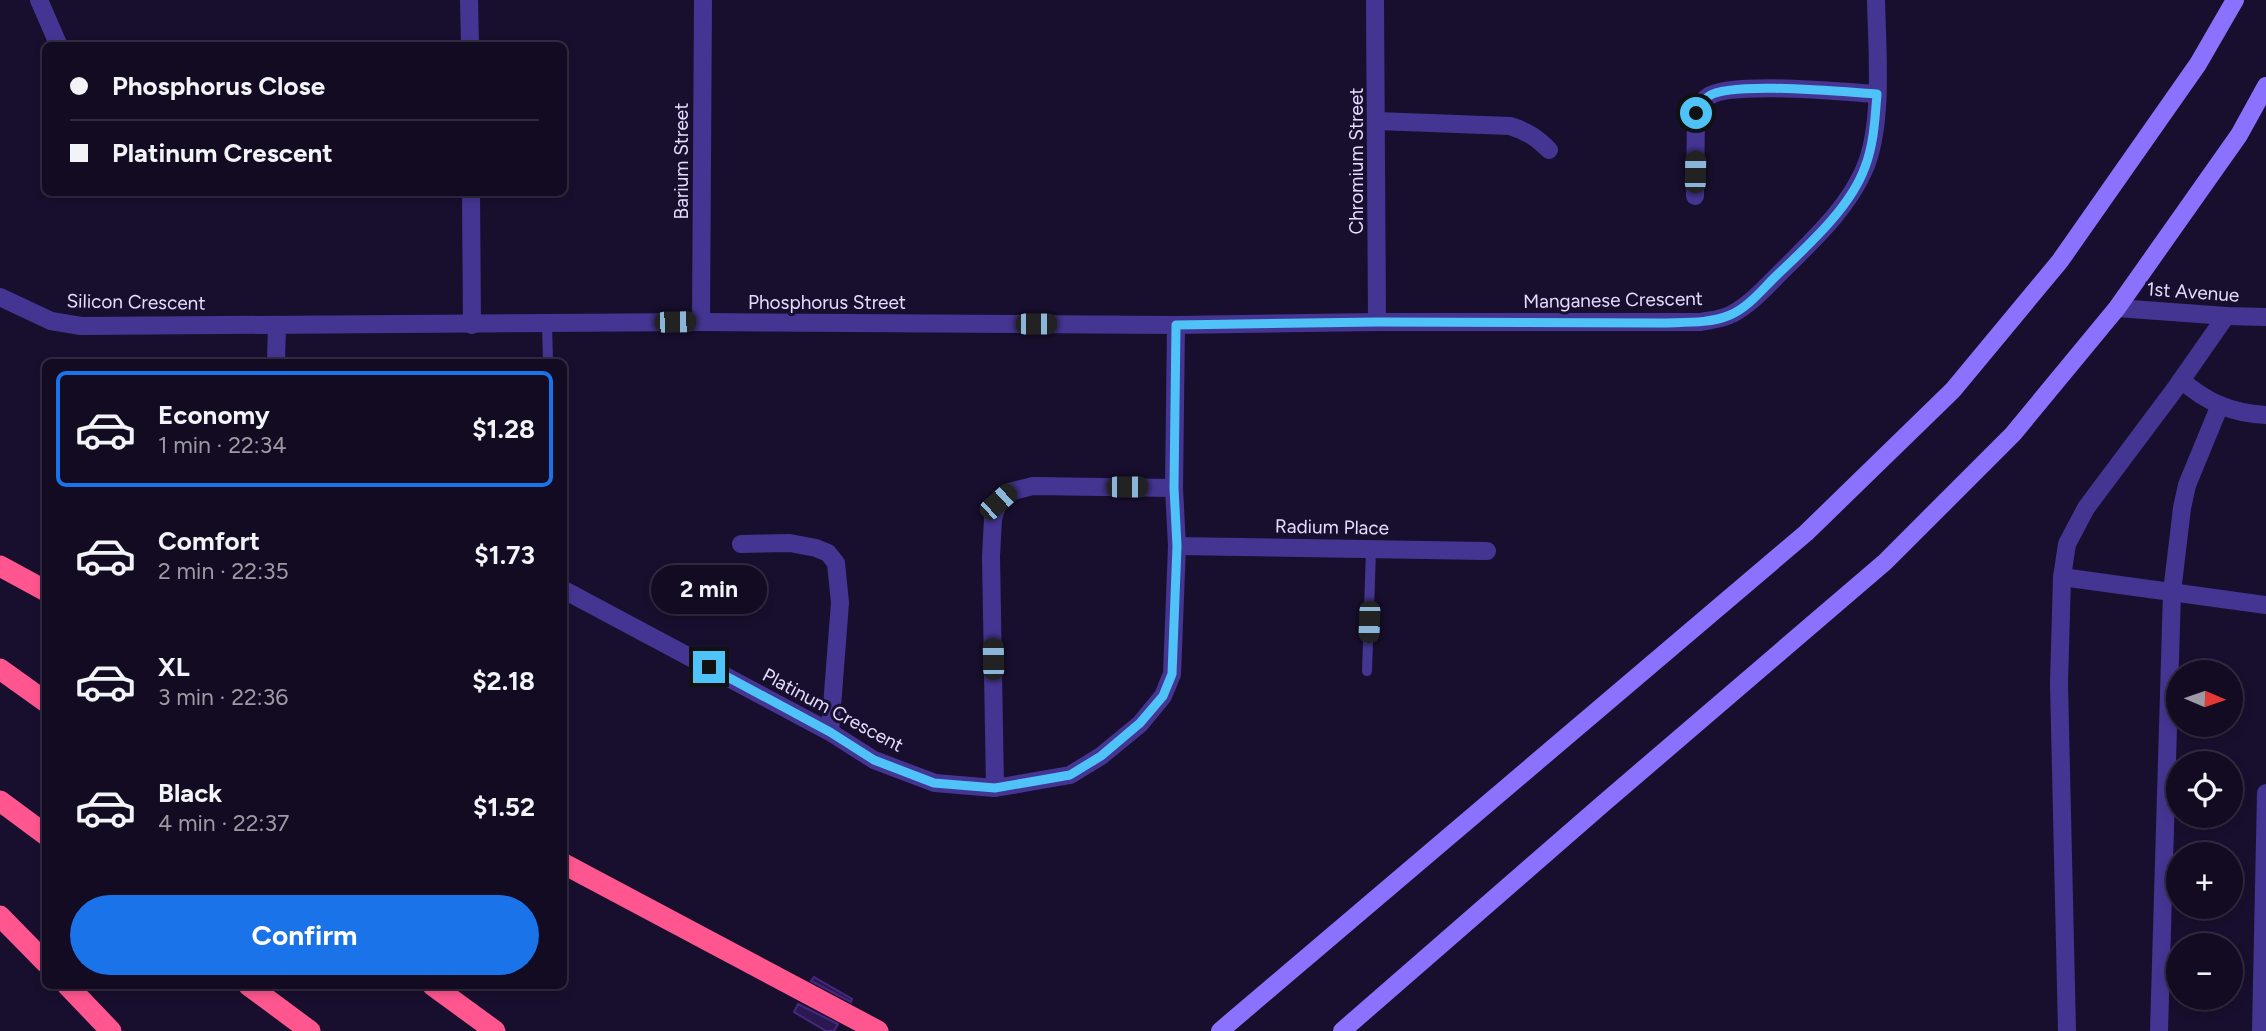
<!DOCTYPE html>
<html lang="en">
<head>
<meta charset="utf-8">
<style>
	body { margin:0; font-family:Figtree,sans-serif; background:#1f192f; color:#f1f3f6; height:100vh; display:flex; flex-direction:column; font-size:26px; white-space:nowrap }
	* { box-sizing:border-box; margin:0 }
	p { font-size:23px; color:#9c9ba5 }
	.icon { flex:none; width:38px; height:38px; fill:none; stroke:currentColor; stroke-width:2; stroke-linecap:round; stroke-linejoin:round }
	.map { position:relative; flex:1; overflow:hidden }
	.details { position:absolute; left:42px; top:359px; width:525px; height:630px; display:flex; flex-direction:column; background:#120b22; border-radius:10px; box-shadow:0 4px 10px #0003,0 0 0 2px #312b40 }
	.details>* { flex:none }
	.hud { position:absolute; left:42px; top:42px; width:525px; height:154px; border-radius:10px; box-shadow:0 4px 10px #0003,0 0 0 2px #312b40; display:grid; align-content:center; height:154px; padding:0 28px; background:#120b22 }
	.needle { width:46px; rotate:92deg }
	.tools { position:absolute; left:2166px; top:660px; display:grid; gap:14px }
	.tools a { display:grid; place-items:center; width:77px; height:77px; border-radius:50%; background:#120b22; box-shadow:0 4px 10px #0003,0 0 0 2px #312b40; font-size:35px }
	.end { position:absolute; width:32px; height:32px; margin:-16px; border:9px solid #4fc3f7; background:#111; box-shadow:0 0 0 4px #111 }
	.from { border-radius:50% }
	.bubble { position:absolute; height:49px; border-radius:24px; background:#120b22; box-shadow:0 4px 10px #0003,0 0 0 2px #312b40; font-size:23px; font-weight:700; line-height:49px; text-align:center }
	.car { position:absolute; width:21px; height:42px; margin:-21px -10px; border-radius:9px; box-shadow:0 0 5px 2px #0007; background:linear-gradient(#222 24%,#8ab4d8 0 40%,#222 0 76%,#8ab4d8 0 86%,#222 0) }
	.hud b { display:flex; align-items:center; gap:24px; height:66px; font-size:26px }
	.hud b+b { border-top:2px solid #312b40 }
	.hud i { width:18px; height:18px; background:#f1f3f6 }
	ul { padding:12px 0 0; list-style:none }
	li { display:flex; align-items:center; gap:21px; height:116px; margin:0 14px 10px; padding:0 14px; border:4px solid transparent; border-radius:10px }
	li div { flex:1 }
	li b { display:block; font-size:26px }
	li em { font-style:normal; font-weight:700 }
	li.active { border-color:#1a73e8 }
	li>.icon { width:63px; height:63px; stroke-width:1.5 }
	.cta { display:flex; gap:14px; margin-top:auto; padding:14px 28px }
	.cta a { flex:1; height:80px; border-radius:42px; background:#1a73e8; color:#fff; font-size:28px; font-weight:700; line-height:80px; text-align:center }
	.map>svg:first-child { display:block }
	.building { fill:#2c1851; stroke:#46287f; stroke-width:2 }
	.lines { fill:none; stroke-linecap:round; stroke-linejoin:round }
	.service { stroke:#453592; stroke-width:10 }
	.minor { stroke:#453592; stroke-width:18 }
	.secondary { stroke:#8a72ff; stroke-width:18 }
	.motorway { stroke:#ff568f; stroke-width:21 }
	.route { stroke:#4fc3f7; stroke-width:9 }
	.labels { text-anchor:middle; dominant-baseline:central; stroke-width:6; stroke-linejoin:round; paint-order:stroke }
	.street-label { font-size:19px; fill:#e4dbff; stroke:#180f2e }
</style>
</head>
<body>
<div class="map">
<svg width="2266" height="1031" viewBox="0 0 2266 1031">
	<rect width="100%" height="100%" fill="#180f2e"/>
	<g class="building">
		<path d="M814 977 852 999 851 1002 811 981Z"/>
		<path d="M798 1004 838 1024 834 1031H826L794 1012Z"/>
	</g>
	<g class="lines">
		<g class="service">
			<path d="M547 324 548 362"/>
			<path d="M1367 671 1371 549"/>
		</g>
		<g class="minor">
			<path d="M39 0 59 46"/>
			<path d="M469 0 470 46"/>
			<path d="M1375 0 1377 322"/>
			<path d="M1377 121 1510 126C1527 131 1537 138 1549 150"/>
			<path d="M471 192 472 325"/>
			<path d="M1695 196 1696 113C1699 106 1701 101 1709 96 1732 81 1844 92 1877 94"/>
			<path d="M0 297 51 321 81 326 701 322 1176 325 1377 322H1701C1711 320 1723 319 1732 314 1753 303 1770 282 1788 265 1816 237 1848 207 1864 170 1884 126 1877 48 1876 0"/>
			<path d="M2117 308 2226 316 2266 317"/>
			<path d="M701 322 703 0"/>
			<path d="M276 362 277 325"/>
			<path d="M2181 380C2208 403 2231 413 2266 415"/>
			<path d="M741 544 790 543 816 548 828 553 836 563 840 603 830 732"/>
			<path d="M1177 546 1487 551"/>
			<path d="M2062 577 2266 605"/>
			<path d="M564 590 830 732 874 760 935 783 995 788 1070 775 1101 756 1140 724 1163 696 1172 674 1177 546 1174 488 1176 325"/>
			<path d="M995 788 991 556 993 519 998 502 1009 492 1033 486 1174 488"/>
			<path d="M2067 1031 2059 683 2062 577 2067 544 2086 508 2175 389 2226 316"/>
			<path d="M2159 1031 2172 592 2182 508 2187 485 2220 405"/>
			<path d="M2261 1031 2266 793"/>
		</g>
		<g class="secondary">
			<path d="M1220 1031 1806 533 1953 390 2060 261 2198 64 2235 0"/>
			<path d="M1342 1031 1605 802 1885 562 2013 434 2117 308 2239 135 2266 86"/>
		</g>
		<g class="motorway">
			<path d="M0 566 46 591"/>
			<path d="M0 669 46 702"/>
			<path d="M0 801 46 835"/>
			<path d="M564 864 878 1031"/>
			<path d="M0 916 46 963"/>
			<path d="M67 985 111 1031"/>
			<path d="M248 985 310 1031"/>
			<path d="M432 985 495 1031"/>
		</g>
	</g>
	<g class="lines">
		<path class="route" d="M709 667 830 732 874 760 934 783 995 788 1070 775 1101 756 1140 723 1163 696 1172 674 1177 546 1174 488 1176 325 1377 322 1661 323C1683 322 1709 324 1730 315 1747 308 1761 291 1774 278 1805 248 1850 209 1865 167 1874 144 1875 118 1877 94 1844 92 1731 81 1709 96 1701 101 1699 106 1696 113"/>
	</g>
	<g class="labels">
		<g class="street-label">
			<text transform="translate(681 161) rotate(-90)">Barium Street</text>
			<text transform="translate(1356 161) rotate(-90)">Chromium Street</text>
			<text transform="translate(2193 292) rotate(4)">1st Avenue</text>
			<text transform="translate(1613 300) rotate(-1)">Manganese Crescent</text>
			<text transform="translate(136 302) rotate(1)">Silicon Crescent</text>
			<text x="827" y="302">Phosphorus Street</text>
			<text transform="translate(1332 527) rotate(1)">Radium Place</text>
			<text transform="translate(833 710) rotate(28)">Platinum Crescent</text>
		</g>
	</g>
</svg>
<div class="tools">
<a><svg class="needle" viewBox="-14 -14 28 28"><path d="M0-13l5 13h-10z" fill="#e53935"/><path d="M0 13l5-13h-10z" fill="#9c9ba5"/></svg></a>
<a><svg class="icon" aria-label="locate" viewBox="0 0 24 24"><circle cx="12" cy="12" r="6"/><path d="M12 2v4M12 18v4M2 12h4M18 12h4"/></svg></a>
<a>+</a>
<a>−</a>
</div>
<i class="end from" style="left:1696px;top:113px"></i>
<i class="end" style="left:709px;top:667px"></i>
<div class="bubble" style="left:651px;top:565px;width:116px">2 min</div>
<i class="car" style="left:1695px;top:172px;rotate:1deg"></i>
<i class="car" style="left:675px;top:322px;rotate:89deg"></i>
<i class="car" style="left:1036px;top:324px;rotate:90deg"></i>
<i class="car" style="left:1127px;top:487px;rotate:90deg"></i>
<i class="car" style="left:998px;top:502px;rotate:48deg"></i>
<i class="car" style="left:1369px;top:622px;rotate:182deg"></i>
<i class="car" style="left:993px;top:659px;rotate:359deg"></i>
<div class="hud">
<b><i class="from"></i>Phosphorus Close</b>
<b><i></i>Platinum Crescent</b>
</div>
<section class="details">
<ul>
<li class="active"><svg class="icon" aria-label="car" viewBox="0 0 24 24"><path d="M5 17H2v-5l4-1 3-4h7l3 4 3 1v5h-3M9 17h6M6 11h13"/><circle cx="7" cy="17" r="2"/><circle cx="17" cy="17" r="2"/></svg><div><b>Economy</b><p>1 min · 22:34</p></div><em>$1.28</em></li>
<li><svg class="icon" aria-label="car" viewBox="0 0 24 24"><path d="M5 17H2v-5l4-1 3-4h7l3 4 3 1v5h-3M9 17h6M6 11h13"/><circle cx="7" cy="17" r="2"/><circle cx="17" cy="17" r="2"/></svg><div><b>Comfort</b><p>2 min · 22:35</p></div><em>$1.73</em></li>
<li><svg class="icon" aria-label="car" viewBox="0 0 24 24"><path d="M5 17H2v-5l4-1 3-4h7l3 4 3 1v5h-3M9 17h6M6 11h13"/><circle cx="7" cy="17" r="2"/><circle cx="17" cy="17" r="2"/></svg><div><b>XL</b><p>3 min · 22:36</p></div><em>$2.18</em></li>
<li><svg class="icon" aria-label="car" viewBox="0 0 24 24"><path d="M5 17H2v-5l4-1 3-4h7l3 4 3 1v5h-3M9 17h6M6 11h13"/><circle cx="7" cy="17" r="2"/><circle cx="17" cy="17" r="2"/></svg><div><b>Black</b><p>4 min · 22:37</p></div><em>$1.52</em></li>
</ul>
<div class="cta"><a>Confirm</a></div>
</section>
</div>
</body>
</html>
